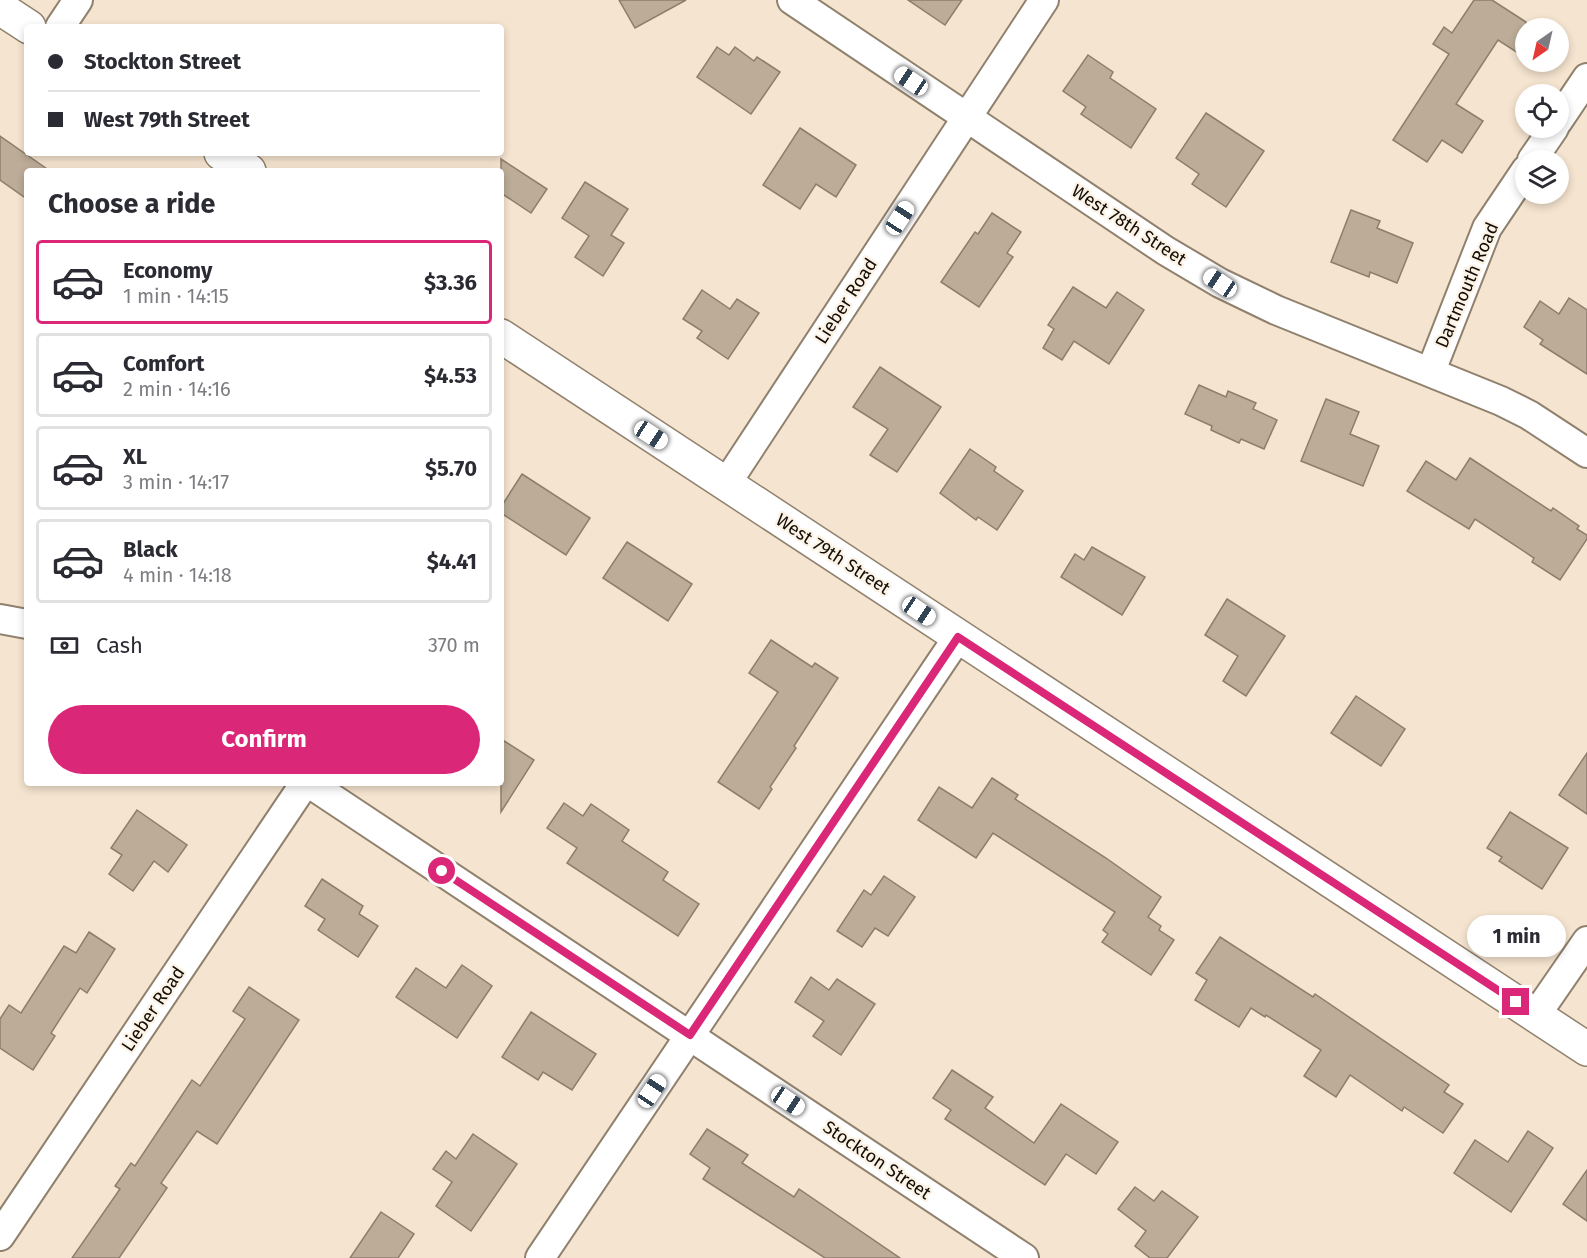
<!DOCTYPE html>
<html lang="en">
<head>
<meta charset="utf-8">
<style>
	body { margin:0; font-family:"Fira Sans",sans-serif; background:#f7f7f7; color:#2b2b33; height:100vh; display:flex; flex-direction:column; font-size:22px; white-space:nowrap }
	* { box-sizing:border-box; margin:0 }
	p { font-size:20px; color:#7c7c81 }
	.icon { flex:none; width:33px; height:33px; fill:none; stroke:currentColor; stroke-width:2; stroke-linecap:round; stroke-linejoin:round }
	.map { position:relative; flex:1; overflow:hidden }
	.side { position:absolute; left:24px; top:168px; width:480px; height:618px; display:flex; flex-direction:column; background:#fff; border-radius:6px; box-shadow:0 3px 9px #0003 }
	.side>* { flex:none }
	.banner { position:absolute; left:24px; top:24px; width:480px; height:132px; border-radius:6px; box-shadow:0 3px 9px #0003; display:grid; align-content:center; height:132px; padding:0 24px; background:#fff }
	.needle { width:39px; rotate:214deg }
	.tools { position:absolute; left:1515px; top:18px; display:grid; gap:12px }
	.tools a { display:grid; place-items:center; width:54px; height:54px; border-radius:50%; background:#fff; box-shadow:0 3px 9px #0003; font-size:30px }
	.end { position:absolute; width:27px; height:27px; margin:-14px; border:8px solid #db2777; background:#fff; box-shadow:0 0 0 3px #fff }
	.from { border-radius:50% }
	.bubble { position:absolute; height:42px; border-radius:21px; background:#fff; box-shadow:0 3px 9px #0003; font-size:20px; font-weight:700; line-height:42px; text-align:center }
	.car { position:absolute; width:18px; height:36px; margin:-18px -9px; border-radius:8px; box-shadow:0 0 4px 2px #0007; background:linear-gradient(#fff 24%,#345 0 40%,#fff 0 76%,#345 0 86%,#fff 0) }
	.banner b { display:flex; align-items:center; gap:21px; height:57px; font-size:22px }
	.banner b+b { border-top:2px solid #e1e1e2 }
	.banner i { width:15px; height:15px; background:#2b2b33 }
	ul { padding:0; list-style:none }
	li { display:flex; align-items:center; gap:18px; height:84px; margin:0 12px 9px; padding:0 12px; border:3px solid #e1e1e2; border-radius:6px }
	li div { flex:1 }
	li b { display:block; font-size:22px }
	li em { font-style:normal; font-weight:700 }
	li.on { border-color:#db2777 }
	li>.icon { width:54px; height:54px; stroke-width:1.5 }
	h2 { padding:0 24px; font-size:27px; line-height:72px }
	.pay { display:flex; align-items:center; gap:15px; height:66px; padding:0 24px; font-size:22px }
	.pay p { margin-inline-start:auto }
	.cta { display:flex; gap:12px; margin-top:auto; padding:12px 24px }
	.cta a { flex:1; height:69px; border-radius:36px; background:#db2777; color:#fff; font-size:24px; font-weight:700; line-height:69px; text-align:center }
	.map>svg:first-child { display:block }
	.building { fill:#bcac98; stroke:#8d7e6b; stroke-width:1.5 }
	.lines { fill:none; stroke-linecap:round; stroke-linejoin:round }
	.minor-casing { stroke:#90816e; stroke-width:32 }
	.major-casing { stroke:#90816e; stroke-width:36 }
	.minor { stroke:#fff; stroke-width:28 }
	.major { stroke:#fff; stroke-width:33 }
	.route { stroke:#db2777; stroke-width:8 }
	.labels { text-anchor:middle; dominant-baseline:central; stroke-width:4.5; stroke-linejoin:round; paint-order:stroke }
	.street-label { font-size:18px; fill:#110c05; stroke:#fcf2e5 }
</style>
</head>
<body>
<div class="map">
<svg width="1587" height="1258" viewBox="0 0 1587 1258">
	<rect width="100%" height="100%" fill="#f5e4cf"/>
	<g class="building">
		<path d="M619 0H686L635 28Z"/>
		<path d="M908 0H962L945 25Z"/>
		<path d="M1474 0H1492L1526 22V58L1498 40 1456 104 1483 121 1462 153 1442 140 1427 162 1393 140 1449 54 1433 44 1444 27 1452 33Z"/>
		<path d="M717 47 729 55 735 47 754 61 757 57 780 72 751 114 697 77Z"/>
		<path d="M1088 55 1113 72 1110 78 1156 109 1131 148 1081 114 1086 107 1063 91Z"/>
		<path d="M1206 113 1264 151 1226 207 1192 184 1199 174 1176 158Z"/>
		<path d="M800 128 856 165 836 197 816 184 800 209 763 185Z"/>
		<path d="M0 136 50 171H27V199L0 180Z"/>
		<path d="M501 159 547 189 531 213 501 193Z"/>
		<path d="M585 182 628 209 611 235 624 243 603 276 575 257 589 236 562 218Z"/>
		<path d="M1351 210 1380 221 1377 228 1413 243 1397 283 1370 272 1369 277 1331 262Z"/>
		<path d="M992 213 1021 232 1007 253 1013 257 979 307 941 282 975 232 978 234Z"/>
		<path d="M1073 287 1106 308 1117 292 1144 310 1109 364 1074 341 1062 360 1043 348 1054 329 1048 325Z"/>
		<path d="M702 290 730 309 737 299 759 313 728 359 697 338 702 331 683 319Z"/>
		<path d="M1569 298 1587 310V374L1540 344 1543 340 1524 327 1540 301 1559 314Z"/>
		<path d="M880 367 941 407 897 472 870 455 888 429 853 407Z"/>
		<path d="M1199 385 1226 397 1228 391 1256 403 1253 409 1277 420 1264 449 1241 439 1239 443 1211 430 1212 426 1185 414Z"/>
		<path d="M1326 399 1359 412 1350 434 1379 446 1363 486 1301 461Z"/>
		<path d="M970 449 996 467 994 471 1023 491 997 530 978 517 976 520 940 493Z"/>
		<path d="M1470 458 1551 511 1553 508 1579 526 1577 529 1587 535V539L1560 580 1532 562 1534 558 1475 519 1469 529 1407 491 1426 461 1456 480Z"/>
		<path d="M522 474 590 518 566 555 501 513V507Z"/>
		<path d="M627 542 692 584 668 621 603 578Z"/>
		<path d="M1092 547 1145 577 1122 615 1061 577 1075 554 1084 560Z"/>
		<path d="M1227 599 1285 636 1246 696 1223 681 1238 656 1205 635Z"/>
		<path d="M771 640 812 667 815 663 838 678 794 746 796 748 770 787 772 789 759 809 718 782 778 692 749 673Z"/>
		<path d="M1356 696 1405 729 1381 766 1331 733Z"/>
		<path d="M501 739 534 760 501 812Z"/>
		<path d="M1587 753V814L1559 795Z"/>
		<path d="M992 778 1018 795 1015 799 1106 858 1161 897 1148 917 1161 926 1159 930 1174 940 1151 975 1102 942 1108 934 1103 930 1115 912 993 833 976 858 918 820 939 787 972 808Z"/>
		<path d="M564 803 583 816 591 804 629 830 622 841 668 872 663 880 699 904 678 936 567 863 577 848 547 828Z"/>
		<path d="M137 810 187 845 168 872 154 861 133 891 109 874 122 855 111 848Z"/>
		<path d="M1510 812 1568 848 1542 889 1499 861 1502 857 1487 848Z"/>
		<path d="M884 876 915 897 888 936 875 928 862 947 837 931 864 890 871 895Z"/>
		<path d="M322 879 363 906 359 914 378 926 358 957 318 930 325 919 305 906Z"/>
		<path d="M89 932 115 949 87 993 80 988 51 1033 55 1036 33 1070 0 1048V1019L9 1005 21 1013 64 946 76 953Z"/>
		<path d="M1220 937 1313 997 1315 994 1449 1085 1444 1092 1463 1104 1443 1133 1404 1107 1402 1111 1350 1075 1336 1097 1304 1076 1321 1050 1266 1015 1265 1017 1251 1008 1239 1027 1195 1000 1207 980 1196 973Z"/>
		<path d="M462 965 492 986 457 1038 396 997 416 968 446 988Z"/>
		<path d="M811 977 829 990 837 979 875 1004 841 1055 813 1036 824 1021 795 1002Z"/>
		<path d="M249 987 299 1020 217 1144 197 1131 161 1183 167 1188 119 1258H72L120 1189 115 1186 131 1163 135 1166 192 1080 200 1086 245 1019 233 1011Z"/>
		<path d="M531 1012 596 1054 572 1090 543 1072 538 1080 502 1057Z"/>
		<path d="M952 1070 993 1097 985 1108 1034 1143 1061 1104 1118 1142 1096 1174 1066 1154 1045 1185 945 1119 951 1110 933 1098Z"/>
		<path d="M707 1129 748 1155 742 1163 794 1197 799 1189 900 1258H825L703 1179 710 1168 690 1154Z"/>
		<path d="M1528 1131 1553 1148 1511 1212 1454 1173 1475 1140 1508 1162Z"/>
		<path d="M473 1134 517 1164 471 1231 436 1206 452 1182 433 1169 446 1151 456 1159Z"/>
		<path d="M1587 1170V1221L1563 1204Z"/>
		<path d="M1135 1187 1154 1201 1162 1191 1198 1217 1167 1258H1150L1135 1246 1146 1231 1118 1209Z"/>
		<path d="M381 1212 414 1234 398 1258H350Z"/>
	</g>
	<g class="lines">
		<defs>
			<g id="minor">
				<path d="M792 0 1166 251 1220 283 1276 310 1501 401 1529 415 1587 453"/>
				<path d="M60 27 78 0"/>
				<path d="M1558 121 1587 78"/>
				<path d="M1532 160 1554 128"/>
				<path d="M1431 371 1487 228 1526 170"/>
				<path d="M726 484 1044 0"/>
				<path d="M0 619 27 624"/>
				<path d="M309 783 1024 1258"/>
				<path d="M1536 1015 1587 941"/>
				<path d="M0 1236 305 783"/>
				<path d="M540 1258 958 637"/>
			</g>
			<g id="major">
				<path d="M0 8 29 27"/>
				<path d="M221 153 249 171"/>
				<path d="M501 336 1587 1049"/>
			</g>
		</defs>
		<use href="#minor" class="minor-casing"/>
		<use href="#major" class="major-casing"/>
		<use href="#minor" class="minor"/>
		<use href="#major" class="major"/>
	</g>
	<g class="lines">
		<path class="route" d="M442 871 690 1035 958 637 1516 1002"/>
	</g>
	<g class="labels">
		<g class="street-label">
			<text transform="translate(1129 225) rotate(33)">West 78th Street</text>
			<text transform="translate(1467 285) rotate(-67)">Dartmouth Road</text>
			<text transform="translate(846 301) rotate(-57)">Lieber Road</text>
			<text transform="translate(833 554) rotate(33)">West 79th Street</text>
			<text transform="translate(153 1009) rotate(-56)">Lieber Road</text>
			<text transform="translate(877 1160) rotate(34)">Stockton Street</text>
		</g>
	</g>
</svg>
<div class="tools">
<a><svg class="needle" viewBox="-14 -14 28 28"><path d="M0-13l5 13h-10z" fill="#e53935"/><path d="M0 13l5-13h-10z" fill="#7c7c81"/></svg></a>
<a><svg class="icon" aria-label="locate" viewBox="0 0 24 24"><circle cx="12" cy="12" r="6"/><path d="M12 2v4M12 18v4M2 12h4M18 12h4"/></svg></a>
<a><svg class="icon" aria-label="layers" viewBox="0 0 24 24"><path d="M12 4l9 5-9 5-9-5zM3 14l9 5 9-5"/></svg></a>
</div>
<i class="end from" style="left:442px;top:871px"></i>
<i class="end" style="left:1516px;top:1002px"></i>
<div class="bubble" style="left:1467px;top:915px;width:99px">1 min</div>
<i class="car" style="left:911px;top:81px;rotate:304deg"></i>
<i class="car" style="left:900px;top:218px;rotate:33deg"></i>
<i class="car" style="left:1220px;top:283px;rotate:304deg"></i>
<i class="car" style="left:651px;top:435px;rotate:123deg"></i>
<i class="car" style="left:919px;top:611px;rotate:124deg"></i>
<i class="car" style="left:652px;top:1091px;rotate:34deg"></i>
<i class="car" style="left:788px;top:1101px;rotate:124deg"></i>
<div class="banner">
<b><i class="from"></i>Stockton Street</b>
<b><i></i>West 79th Street</b>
</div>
<section class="side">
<h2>Choose a ride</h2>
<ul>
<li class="on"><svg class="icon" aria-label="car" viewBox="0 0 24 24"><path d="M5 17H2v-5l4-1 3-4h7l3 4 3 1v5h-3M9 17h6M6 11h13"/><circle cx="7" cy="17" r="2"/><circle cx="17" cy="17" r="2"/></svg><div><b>Economy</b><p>1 min · 14:15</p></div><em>$3.36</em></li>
<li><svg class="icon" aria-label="car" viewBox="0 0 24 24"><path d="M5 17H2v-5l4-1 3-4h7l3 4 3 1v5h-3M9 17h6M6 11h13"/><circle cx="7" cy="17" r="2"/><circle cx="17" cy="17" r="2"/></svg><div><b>Comfort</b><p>2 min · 14:16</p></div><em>$4.53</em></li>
<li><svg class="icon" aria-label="car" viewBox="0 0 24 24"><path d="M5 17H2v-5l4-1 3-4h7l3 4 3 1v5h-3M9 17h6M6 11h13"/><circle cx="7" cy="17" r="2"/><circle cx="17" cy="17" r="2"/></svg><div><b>XL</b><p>3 min · 14:17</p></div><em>$5.70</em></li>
<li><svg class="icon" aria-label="car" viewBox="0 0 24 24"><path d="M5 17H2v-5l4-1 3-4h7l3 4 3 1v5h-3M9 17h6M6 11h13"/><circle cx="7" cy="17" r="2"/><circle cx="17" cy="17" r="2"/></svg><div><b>Black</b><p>4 min · 14:18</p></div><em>$4.41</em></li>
</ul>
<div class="pay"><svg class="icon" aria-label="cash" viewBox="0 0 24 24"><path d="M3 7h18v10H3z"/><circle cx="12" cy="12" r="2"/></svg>Cash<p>370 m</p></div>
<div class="cta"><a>Confirm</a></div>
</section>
</div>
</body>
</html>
